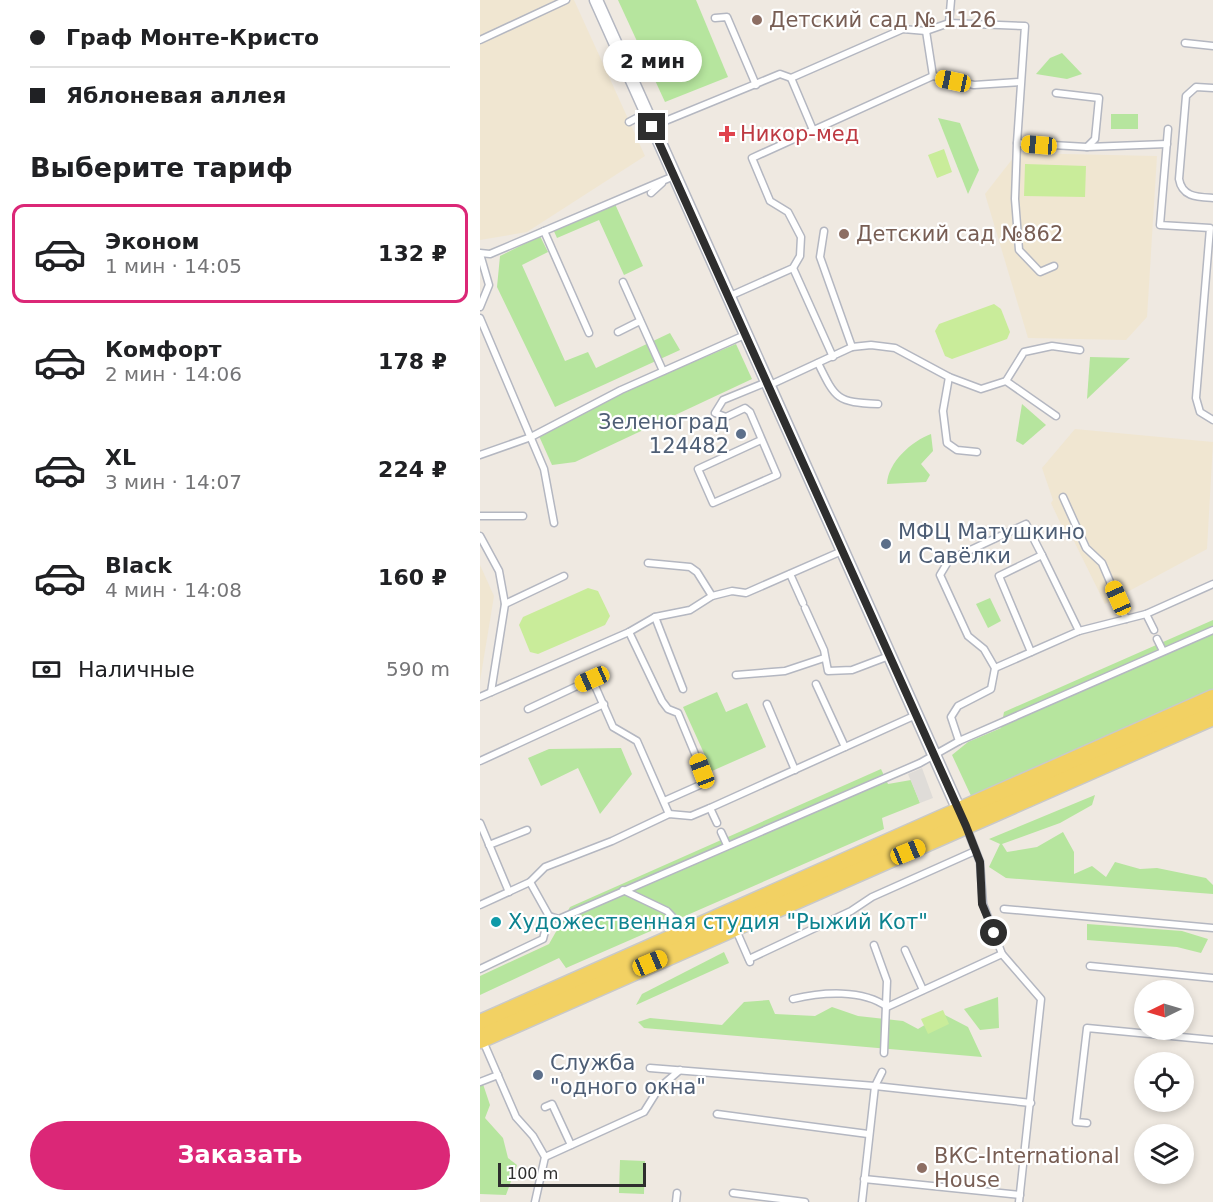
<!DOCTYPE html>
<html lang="ru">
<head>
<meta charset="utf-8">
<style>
	body { margin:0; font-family:"DejaVu Sans",sans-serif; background:#f6f6f6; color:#202124; height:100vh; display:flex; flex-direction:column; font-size:22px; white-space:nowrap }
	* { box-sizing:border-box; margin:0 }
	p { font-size:20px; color:#757577 }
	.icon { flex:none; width:33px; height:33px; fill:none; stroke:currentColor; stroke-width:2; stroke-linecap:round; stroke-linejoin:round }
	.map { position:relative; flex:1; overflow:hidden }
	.details { display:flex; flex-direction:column; background:#fff; width:480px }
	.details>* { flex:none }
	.hud { display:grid; align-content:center; height:132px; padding:0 30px; background:#fff }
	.needle { width:39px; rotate:265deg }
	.tools { position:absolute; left:654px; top:980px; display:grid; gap:12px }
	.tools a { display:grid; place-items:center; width:60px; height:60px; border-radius:50%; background:#fff; box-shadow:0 3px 9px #0003; font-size:30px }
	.scale { position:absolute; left:18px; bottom:15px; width:148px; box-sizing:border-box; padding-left:6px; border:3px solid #2e2e2e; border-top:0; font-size:16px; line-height:21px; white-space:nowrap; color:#2e2e2e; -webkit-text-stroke:4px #fff; paint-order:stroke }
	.end { position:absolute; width:27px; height:27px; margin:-14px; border:8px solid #2e2e2e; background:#fff; box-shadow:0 0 0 3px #fff }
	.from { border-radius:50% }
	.bubble { position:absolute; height:42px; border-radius:21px; background:#fff; box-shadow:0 3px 9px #0003; font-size:20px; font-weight:700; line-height:42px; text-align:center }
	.car { position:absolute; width:18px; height:36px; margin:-18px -9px; border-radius:8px; box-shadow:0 0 4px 2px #0007; background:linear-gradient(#f5c518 24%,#345 0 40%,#f5c518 0 76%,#345 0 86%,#f5c518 0) }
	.hud b { display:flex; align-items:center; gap:21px; height:57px; font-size:22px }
	.hud b+b { border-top:2px solid #e0e0e0 }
	.hud i { width:15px; height:15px; background:#202124 }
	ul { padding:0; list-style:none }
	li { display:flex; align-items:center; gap:18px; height:99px; margin:0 12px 9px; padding:0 18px; border:3px solid transparent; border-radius:12px }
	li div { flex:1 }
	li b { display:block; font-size:22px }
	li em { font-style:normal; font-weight:700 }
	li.current { border-color:#db2777 }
	li>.icon { width:54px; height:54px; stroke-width:1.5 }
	h2 { padding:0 30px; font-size:27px; line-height:72px }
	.pay { display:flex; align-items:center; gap:15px; height:66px; padding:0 30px; font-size:22px }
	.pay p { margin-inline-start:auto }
	.cta { display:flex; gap:12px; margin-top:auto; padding:12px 30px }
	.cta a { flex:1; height:69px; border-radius:36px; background:#db2777; color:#fff; font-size:24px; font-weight:700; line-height:69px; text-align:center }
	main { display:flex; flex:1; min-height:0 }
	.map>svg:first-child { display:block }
	.education { fill:#f0e6d1 }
	.green { fill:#b6e59e }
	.pitch { fill:#c9ec9a }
	.plaza { fill:#dfdcd8 }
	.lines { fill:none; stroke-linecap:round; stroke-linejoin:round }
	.lane-casing { stroke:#b4b7c1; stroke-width:9 }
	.street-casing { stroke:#b4b7c1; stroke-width:15 }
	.primary-casing { stroke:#c9c9c9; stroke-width:21 }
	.lane { stroke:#fff; stroke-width:6 }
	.street { stroke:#fff; stroke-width:12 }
	.primary { stroke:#f2d163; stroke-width:18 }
	.route { stroke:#2e2e2e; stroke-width:8 }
	.education-dot { fill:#8d6e63; stroke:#fff; stroke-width:2 }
	.health-dot { fill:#e0444e; stroke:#fff; stroke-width:2 }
	.service-dot { fill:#5c6f8a; stroke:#fff; stroke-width:2 }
	.culture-dot { fill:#0f9aa8; stroke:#fff; stroke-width:2 }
	.labels { text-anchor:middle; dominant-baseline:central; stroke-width:4.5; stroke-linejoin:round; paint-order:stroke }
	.education-label { font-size:21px; fill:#785e54; stroke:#fff; text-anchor:start }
	.health-label { font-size:21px; fill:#be3a42; stroke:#fff; text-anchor:start }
	.service-label { font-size:21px; fill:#4e5e75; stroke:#fff; text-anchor:start }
	.culture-label { font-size:21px; fill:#0d838f; stroke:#fff; text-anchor:start }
</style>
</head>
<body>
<main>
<section class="details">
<div class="hud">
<b><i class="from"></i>Граф Монте-Кристо</b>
<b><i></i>Яблоневая аллея</b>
</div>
<h2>Выберите тариф</h2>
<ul>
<li class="current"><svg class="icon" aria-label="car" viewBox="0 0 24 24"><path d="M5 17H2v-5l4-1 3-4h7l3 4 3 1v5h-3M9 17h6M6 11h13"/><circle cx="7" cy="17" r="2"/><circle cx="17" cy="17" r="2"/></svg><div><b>Эконом</b><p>1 мин · 14:05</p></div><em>132 ₽</em></li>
<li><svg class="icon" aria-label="car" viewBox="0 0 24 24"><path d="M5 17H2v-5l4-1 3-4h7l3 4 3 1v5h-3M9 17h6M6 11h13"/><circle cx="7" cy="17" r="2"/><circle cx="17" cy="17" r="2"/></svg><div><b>Комфорт</b><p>2 мин · 14:06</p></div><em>178 ₽</em></li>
<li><svg class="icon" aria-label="car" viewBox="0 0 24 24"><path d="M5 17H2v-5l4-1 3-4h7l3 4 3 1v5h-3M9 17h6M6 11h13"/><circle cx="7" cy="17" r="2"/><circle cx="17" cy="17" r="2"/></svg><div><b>XL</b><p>3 мин · 14:07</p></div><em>224 ₽</em></li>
<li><svg class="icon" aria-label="car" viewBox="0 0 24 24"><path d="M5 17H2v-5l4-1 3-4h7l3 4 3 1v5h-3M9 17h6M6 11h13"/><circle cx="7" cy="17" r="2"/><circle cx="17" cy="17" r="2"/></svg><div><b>Black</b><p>4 мин · 14:08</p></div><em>160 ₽</em></li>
</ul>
<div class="pay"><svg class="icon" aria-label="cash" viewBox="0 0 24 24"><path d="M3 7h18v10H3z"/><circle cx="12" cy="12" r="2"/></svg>Наличные<p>590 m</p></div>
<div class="cta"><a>Заказать</a></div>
</section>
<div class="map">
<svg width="733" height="1202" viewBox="0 0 733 1202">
	<rect width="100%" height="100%" fill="#efe9e1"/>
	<g class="education">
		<path d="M0 0H94L165 156 47 232 0 240Z"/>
		<path d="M537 153 677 156 667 317 646 340 548 338 505 194Z"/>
		<path d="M595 429 733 442 727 549 625 604 591 535H586L571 503 573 500 562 468Z"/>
		<path d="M0 565 14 596 0 681Z"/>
	</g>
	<g class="green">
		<path d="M138 0H216L248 77 185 102Z"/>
		<path d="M582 53 602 74 587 79 556 74 570 58Z"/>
		<rect x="631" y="114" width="27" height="15"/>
		<path d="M458 118 480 123 499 170 488 194Z"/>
		<path d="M135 204 163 266 144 275 119 220 77 238 73 229Z"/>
		<path d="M60 236 68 252 42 265 85 361 108 352 116 368 190 333 200 350 75 407 17 287 20 256Z"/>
		<path d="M256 344 272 379 95 462 72 465 59 436 156 386Z"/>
		<path d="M610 357 650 358 607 399Z"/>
		<path d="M542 404 566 425 543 445 536 441Z"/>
		<path d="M451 434 453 451 441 464 450 475 446 482 407 484C408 462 432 441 451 434Z"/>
		<path d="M510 598 521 621 508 628 496 604Z"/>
		<path d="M733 620V691L492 798 472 755 488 742 521 728 524 712Z"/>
		<path d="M237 692 246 712 267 703 286 747 232 771 203 707Z"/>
		<path d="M141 748 152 774 120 814 98 768 61 786 48 758 69 749Z"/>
		<path d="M401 769 408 784 431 780 440 803 402 818 404 829 86 968 79 958 0 995V976L69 944 90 907Z"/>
		<path d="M615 795 612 805 580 823 522 844 527 852 557 847 583 832 594 852V874L612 866 626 877 635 862 660 869 677 868 726 878 733 885V894L526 878 509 867 520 844 509 839Z"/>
		<path d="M607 924 702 931 728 939 721 953 697 947 607 940Z"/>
		<path d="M244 952 249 963 156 1005 162 994Z"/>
		<path d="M518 997 519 1028 500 1030 484 1009Z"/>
		<path d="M289 1000 295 1014 335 1016 352 1007 378 1016 423 1021 438 1029 463 1014 488 1027 502 1057 164 1028 158 1022 170 1018 242 1025 264 1002Z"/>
		<path d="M3 1084 10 1105 5 1118 23 1138 28 1158 37 1165 26 1195 0 1194V1086Z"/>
		<path d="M140 1160 165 1161 164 1194 139 1193Z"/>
	</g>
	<g class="pitch">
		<path d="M464 149 472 172 457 178 448 155Z"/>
		<path d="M545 164 606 166 605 197 544 196Z"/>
		<path d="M514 304 521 309 530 332 527 339 472 359 465 356 455 331 459 324Z"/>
		<path d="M108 588 118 591 130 616 125 625 58 654 50 652 39 625 43 617Z"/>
		<path d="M463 1010 469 1024 448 1034 441 1019Z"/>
	</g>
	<path class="plaza" d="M442 768 453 798 440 803 428 774Z"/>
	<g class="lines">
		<defs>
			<g id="lane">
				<path d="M235 18 247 17 276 85"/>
				<path d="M469 23 471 0"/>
				<path d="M446 31 453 76"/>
				<path d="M0 40 86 0"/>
				<path d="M705 43 733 46"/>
				<path d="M311 78 333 130"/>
				<path d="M733 88 716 87 706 96 699 179C702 197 717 197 733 198"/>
				<path d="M149 122 166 113"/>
				<path d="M173 126 300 74 311 78 423 29 446 31 469 23 545 26 537 143 607 147 615 139 619 98 576 93"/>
				<path d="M688 129 680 225 730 228 716 398 720 412 733 420"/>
				<path d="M537 143 535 199 539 250 560 272 574 266"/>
				<path d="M607 147 687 144"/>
				<path d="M171 193 182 183"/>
				<path d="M64 231 109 333"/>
				<path d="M344 231 340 257 372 347"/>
				<path d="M0 253 10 254 194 176"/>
				<path d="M0 254 9 285 0 307"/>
				<path d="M313 268 353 357"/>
				<path d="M143 282 183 371"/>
				<path d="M250 296 313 268 320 256 321 237 308 212 290 201 272 158 453 76 494 85 540 82"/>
				<path d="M0 318 64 469 74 523"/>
				<path d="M138 332 160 321"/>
				<path d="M338 363C356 400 357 402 398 404"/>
				<path d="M469 377 463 411 467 443 477 450 497 452"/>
				<path d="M526 381 576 416"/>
				<path d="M290 385 372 347 391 345 415 348 469 377 501 389 526 381 544 352 572 346 600 350"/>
				<path d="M281 440 218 469 233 503 297 475 270 412 265 408 246 417 235 413 243 400 287 382"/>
				<path d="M0 455 51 437 141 390 267 334"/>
				<path d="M583 497 606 548 622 563 646 619"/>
				<path d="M0 516H43"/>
				<path d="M0 536 19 571 25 604 11 692"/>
				<path d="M168 563 210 567 217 572 232 596"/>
				<path d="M310 574 323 603"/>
				<path d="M25 604 84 576"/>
				<path d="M325 608 344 650 348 671 372 670 409 656"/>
				<path d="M666 614 674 630"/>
				<path d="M175 617 203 689"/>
				<path d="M149 632 182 701 188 709 198 713 225 778 220 785 184 801"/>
				<path d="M677 639 683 651"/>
				<path d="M551 652 519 576 562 555 599 631"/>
				<path d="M515 668 599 631 666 614 733 584"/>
				<path d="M256 675 305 671 344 658"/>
				<path d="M336 684 365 747"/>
				<path d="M0 697 149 632 175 617 210 610 232 596 252 591 266 593 362 551"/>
				<path d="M287 704 315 770"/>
				<path d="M48 709 112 679 133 727 157 741 189 814"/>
				<path d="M479 741 471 717 478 706 511 689 515 668 504 649 488 636 460 575 469 560 546 524 562 555"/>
				<path d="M0 761 124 704"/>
				<path d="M230 808 237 823"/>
				<path d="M0 823 29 892"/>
				<path d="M486 826 500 862 503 904 522 954 561 999 539 1202"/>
				<path d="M241 832 247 845"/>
				<path d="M9 845 47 830"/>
				<path d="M143 890 187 911 206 931"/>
				<path d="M0 905 50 882 65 867 132 841 189 814 211 816 230 808 436 715"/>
				<path d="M524 909 733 928"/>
				<path d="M69 916 79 919 440 763 479 741 733 630"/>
				<path d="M256 930 270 962"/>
				<path d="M394 945 407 981 404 1053"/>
				<path d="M425 950 443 990"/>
				<path d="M269 959 371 911 392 897 495 851"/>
				<path d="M610 966 733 978"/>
				<path d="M0 969 63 939 69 916 50 882"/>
				<path d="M313 999C342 992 383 989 407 1007L522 954"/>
				<path d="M3 1041 36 1117 53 1136 65 1157 55 1202"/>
				<path d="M170 1068 395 1086 551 1103"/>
				<path d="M0 1082 18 1075"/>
				<path d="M65 1107 72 1104 91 1145"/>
				<path d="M237 1114 388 1134"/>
				<path d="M607 1123 596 1122 607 1028 733 1040"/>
				<path d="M65 1157 164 1112 179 1088 200 1070"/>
				<path d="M384 1179 540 1195"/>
				<path d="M253 1193 325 1202"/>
				<path d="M196 1202 197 1193"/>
				<path d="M382 1202 395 1086 402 1072"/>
			</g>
			<path id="street" d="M116 0 482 817"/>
			<g id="primary">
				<path d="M0 1024 733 699"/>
				<path d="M0 1039 733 716"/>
			</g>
		</defs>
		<use href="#lane" class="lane-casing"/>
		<use href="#street" class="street-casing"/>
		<use href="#primary" class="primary-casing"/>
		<use href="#lane" class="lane"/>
		<use href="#street" class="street"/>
		<use href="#primary" class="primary"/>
	</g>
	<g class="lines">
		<path class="route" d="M172 127 486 826 500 862 502 904 514 933"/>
	</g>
	<g class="education-dot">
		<circle cx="277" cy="20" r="6"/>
		<circle cx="364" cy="234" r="6"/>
		<circle cx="442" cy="1168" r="6"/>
	</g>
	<path class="health-dot" d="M244 125h6v6h6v6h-6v6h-6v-6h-6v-6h6z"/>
	<g class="service-dot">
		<circle cx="261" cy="434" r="6"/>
		<circle cx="406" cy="544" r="6"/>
		<circle cx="58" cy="1075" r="6"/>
	</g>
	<circle class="culture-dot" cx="16" cy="922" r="6"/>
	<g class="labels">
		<g class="education-label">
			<text x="289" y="20">Детский сад № 1126</text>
			<text x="376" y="234">Детский сад №862</text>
			<text x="454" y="1156">ВКС-International<tspan x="454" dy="24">House</tspan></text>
		</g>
		<g class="health-label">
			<text x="260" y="134">Никор-мед</text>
		</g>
		<g class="service-label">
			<text x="249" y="422" text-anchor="end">Зеленоград<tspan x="249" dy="24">124482</tspan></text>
			<text x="418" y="532">МФЦ Матушкино<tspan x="418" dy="24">и Савёлки</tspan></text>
			<text x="70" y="1063">Служба<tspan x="70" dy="24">"одного окна"</tspan></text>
		</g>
		<g class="culture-label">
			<text x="28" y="922">Художественная студия "Рыжий Кот"</text>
		</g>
	</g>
</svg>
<div class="tools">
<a><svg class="needle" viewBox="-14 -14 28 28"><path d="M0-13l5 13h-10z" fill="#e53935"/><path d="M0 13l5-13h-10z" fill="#757577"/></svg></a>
<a><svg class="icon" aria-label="locate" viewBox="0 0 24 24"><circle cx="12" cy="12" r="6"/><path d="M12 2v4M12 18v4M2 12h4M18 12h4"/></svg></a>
<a><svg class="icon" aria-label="layers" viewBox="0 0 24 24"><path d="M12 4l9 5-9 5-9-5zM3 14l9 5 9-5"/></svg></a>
</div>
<div class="scale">100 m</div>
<i class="end from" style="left:514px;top:933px"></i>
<i class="end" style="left:172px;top:127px"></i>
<div class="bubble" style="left:123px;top:40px;width:99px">2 мин</div>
<i class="car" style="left:473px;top:81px;rotate:282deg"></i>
<i class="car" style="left:559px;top:145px;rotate:275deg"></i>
<i class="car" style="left:638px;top:598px;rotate:336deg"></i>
<i class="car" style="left:112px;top:679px;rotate:246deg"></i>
<i class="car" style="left:222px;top:771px;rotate:339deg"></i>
<i class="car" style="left:428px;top:852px;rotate:68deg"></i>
<i class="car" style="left:170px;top:963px;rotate:67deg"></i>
</div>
</main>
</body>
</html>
